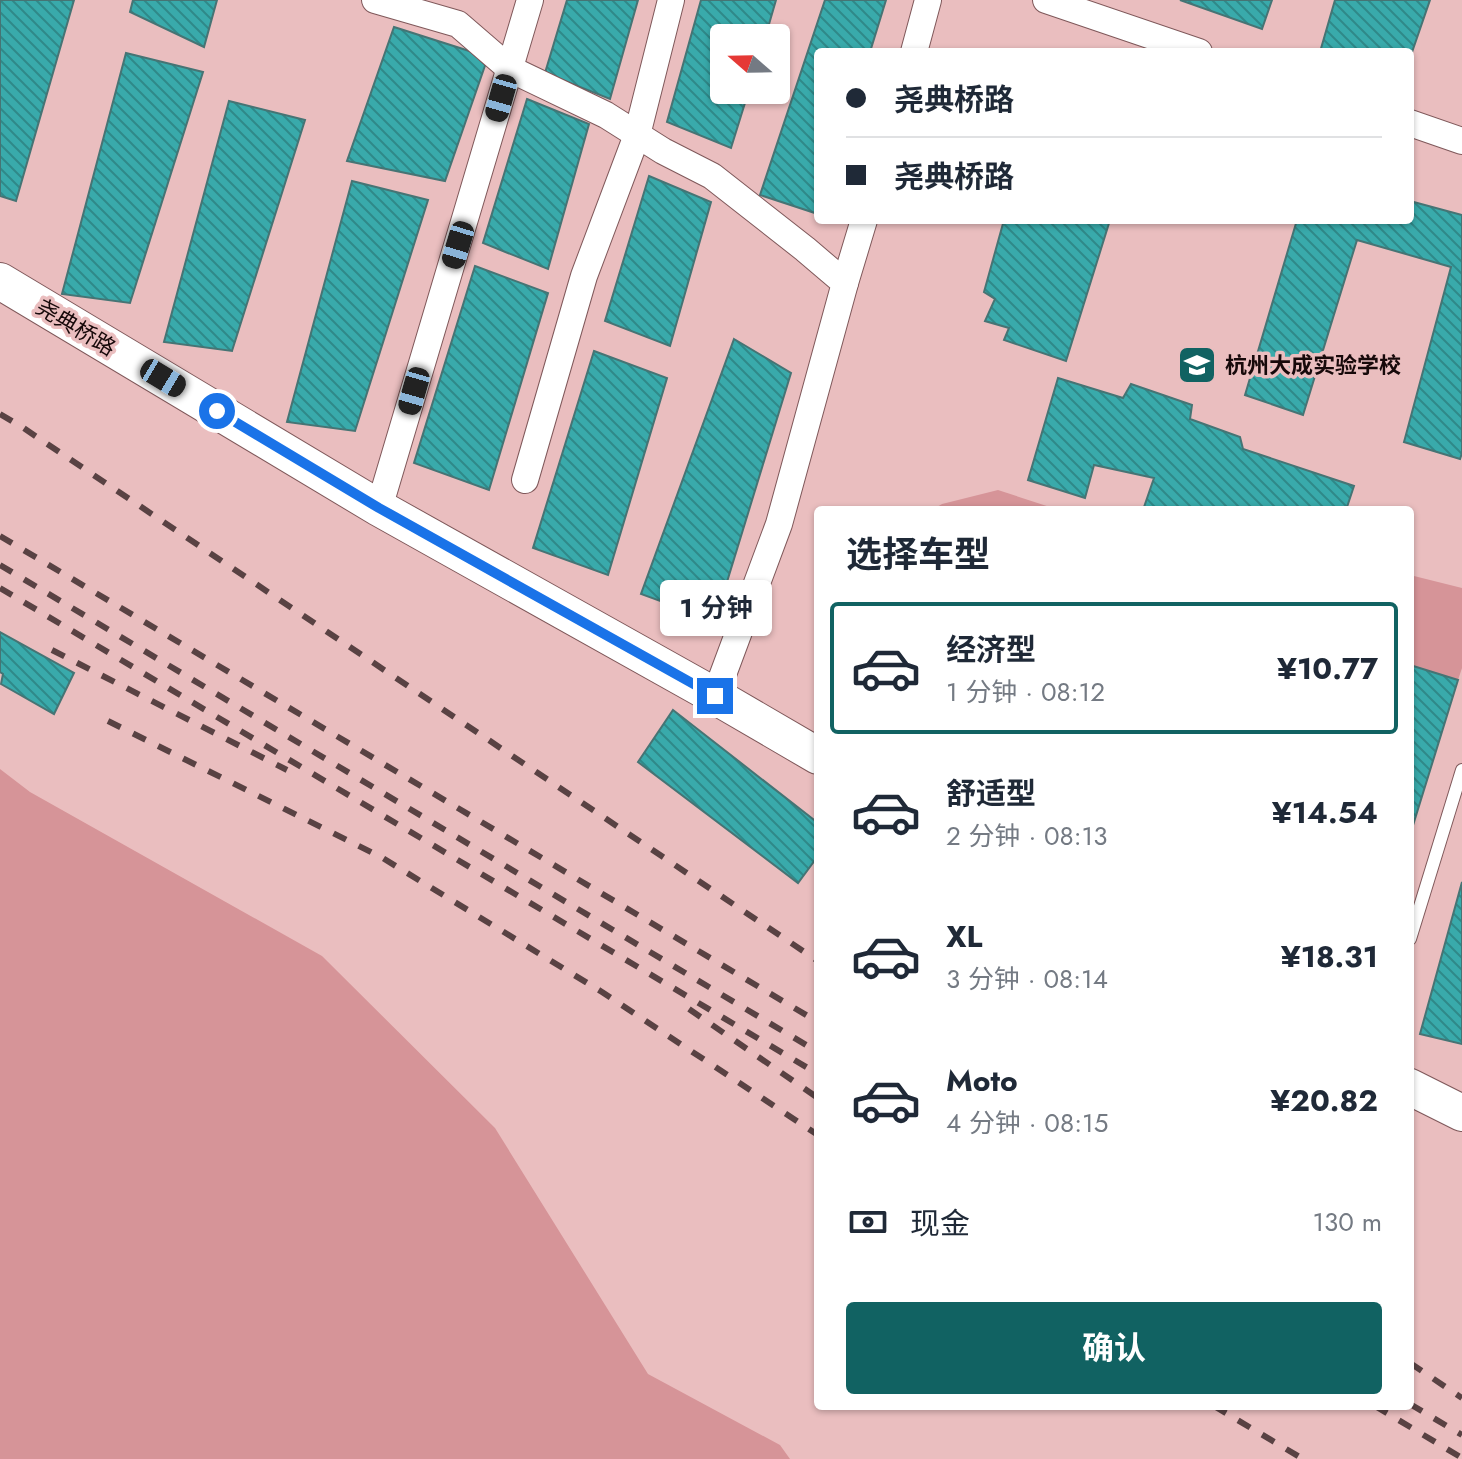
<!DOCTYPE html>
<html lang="zh">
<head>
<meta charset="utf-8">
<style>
	body { margin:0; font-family:Jost,"Noto Sans SC",sans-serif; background:#f2f2f3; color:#1f2937; height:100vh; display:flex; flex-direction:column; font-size:30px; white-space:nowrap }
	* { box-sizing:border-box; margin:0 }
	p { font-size:26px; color:#747a83 }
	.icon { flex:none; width:44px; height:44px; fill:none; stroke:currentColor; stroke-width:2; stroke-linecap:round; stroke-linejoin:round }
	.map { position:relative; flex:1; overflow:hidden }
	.side { position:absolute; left:814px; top:506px; width:600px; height:904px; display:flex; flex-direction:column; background:#fff; border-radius:8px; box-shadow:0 2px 6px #0004 }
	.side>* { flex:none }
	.guide { position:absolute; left:814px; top:48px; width:600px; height:176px; border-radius:8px; box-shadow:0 2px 6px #0004; display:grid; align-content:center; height:176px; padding:0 32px; background:#fff }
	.needle { width:52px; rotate:290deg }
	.buttons { position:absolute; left:710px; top:24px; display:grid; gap:16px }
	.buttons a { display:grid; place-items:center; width:80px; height:80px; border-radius:8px; background:#fff; box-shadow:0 2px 6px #0004; font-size:40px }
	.end { position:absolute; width:36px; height:36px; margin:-18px; border:10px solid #1a73e8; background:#fff; box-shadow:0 0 0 4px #fff }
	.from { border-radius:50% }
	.bubble { position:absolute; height:56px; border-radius:8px; background:#fff; box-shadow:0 2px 6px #0004; font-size:26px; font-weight:700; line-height:56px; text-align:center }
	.car { position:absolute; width:24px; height:48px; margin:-24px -12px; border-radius:10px; box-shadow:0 0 6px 2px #0007; background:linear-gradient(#222 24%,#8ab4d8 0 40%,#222 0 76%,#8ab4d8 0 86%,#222 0) }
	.guide b { display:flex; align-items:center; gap:28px; height:76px; font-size:30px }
	.guide b+b { border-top:2px solid #e0e1e3 }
	.guide i { width:20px; height:20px; background:#1f2937 }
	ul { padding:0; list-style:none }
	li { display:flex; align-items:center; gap:24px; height:132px; margin:0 16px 12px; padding:0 16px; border:4px solid transparent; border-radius:8px }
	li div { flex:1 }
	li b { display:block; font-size:30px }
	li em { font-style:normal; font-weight:700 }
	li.current { border-color:#116262 }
	li>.icon { width:72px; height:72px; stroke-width:1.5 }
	h2 { padding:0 32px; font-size:36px; line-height:96px }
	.pay { display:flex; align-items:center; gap:20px; height:88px; padding:0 32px; font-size:30px }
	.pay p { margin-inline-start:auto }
	.cta { display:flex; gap:16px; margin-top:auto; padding:16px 32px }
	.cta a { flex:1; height:92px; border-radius:8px; background:#116262; color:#fff; font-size:32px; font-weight:700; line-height:92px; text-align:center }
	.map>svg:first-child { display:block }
	.green { fill:#d69498 }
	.building { fill:url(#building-back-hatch); stroke:#467474; stroke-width:2 }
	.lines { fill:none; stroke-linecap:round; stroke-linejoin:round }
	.lane-casing { stroke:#7f585a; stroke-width:14 }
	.street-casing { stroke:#7f585a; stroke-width:28 }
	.secondary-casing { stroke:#7f585a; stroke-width:38 }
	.lane { stroke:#fff; stroke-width:12 }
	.street { stroke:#fff; stroke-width:26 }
	.secondary { stroke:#fff; stroke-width:36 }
	.rail { stroke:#594243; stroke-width:6; stroke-dasharray:14 14; stroke-linecap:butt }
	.route { stroke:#1a73e8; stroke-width:10 }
	.labels { text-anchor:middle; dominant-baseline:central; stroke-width:7; stroke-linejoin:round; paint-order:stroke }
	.street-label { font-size:22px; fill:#17090a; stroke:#eabebf }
	.poi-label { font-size:22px; font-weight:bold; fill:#17090a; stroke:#eabebf; text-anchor:start }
</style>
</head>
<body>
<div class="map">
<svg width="1462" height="1459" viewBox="0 0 1462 1459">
	<defs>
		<pattern id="building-back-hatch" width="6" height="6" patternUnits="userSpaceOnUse" patternTransform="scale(2)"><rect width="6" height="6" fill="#39aaab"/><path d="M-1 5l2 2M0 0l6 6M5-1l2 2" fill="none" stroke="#2f8989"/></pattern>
	</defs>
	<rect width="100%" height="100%" fill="#eabebf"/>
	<g class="green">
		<path d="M998 490 1059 510H932L942 504Z"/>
		<path d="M1410 575 1462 588V668L1458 680 1410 665Z"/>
		<path d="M0 769 30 792 322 956 495 1128 648 1374 780 1445 790 1459H0Z"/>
	</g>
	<g class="building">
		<path d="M0 0H74L16 201 0 196Z"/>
		<path d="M133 0H217L204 47 130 12Z"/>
		<path d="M567 0H638L610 99 545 73Z"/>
		<path d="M701 0H776L765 38H724V90H749L731 148 667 122Z"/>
		<path d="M825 0H886L870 52H818V214L760 195Z"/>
		<path d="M1180 0H1272L1262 29Z"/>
		<path d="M1335 0H1430L1410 58V52H1320Z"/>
		<path d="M394 27 488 57 445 181 347 161Z"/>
		<path d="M126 53 203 72 130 303 62 294Z"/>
		<path d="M527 99 589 124 548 269 483 243Z"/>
		<path d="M229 101 305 120 232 351 164 342Z"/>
		<path d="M649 176 711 202 670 346 605 321Z"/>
		<path d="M352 181 428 200 355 431 287 422Z"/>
		<path d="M1410 201 1462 215V453L1460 459 1404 442 1451 267 1357 240 1303 415 1245 395 1297 220H1410Z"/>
		<path d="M1004 220H1110L1066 361 1004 340 1009 328 985 321 995 299 984 292Z"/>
		<path d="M475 266 548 293 489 490 414 463Z"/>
		<path d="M734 339 791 373 715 621 641 594Z"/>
		<path d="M594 351 667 378 608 575 533 548Z"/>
		<path d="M1058 378 1123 398 1131 384 1192 405 1190 419 1240 437 1243 449 1354 486 1346 510H1143L1154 478 1094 465 1085 498 1028 480Z"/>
		<path d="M0 632 74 673 54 714 1 684 3 674 0 672Z"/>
		<path d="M1410 665 1458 680 1410 835Z"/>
		<path d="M673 710 818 823V856L798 883 638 762Z"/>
		<path d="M1462 882V1044L1420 1034Z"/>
	</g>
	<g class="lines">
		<defs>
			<path id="lane" d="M1410 939 1462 770"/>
			<g id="street">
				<path d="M375 0 458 24 510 69 606 115 663 151 712 176 805 249 845 283 779 524 715 696"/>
				<path d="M1046 0 1199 52"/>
				<path d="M914 52 928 0"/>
				<path d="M1410 123 1462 141"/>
				<path d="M845 283 864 220"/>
				<path d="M525 480 584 276 637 135 671 0"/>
				<path d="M379 508 530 0"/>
			</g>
			<g id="secondary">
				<path d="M0 281 379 508 715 696 818 756"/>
				<path d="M1410 1087 1462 1113"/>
			</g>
		</defs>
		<use href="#lane" class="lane-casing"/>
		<use href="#street" class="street-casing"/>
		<use href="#secondary" class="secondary-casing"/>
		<use href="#lane" class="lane"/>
		<use href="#street" class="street"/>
		<use href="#secondary" class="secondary"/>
		<g class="rail">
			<path d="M0 414 22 427 818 961"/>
			<path d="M0 536 818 1022"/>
			<path d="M0 565 818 1052"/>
			<path d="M0 588 818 1074"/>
			<path d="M52 650 287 770"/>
			<path d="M108 721 381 857 602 992 818 1135"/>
			<path d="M689 1009 818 1098"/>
			<path d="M1410 1363 1462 1398"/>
			<path d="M1410 1404 1462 1435"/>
			<path d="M1214 1406 1303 1459"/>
			<path d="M1375 1406 1462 1458"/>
		</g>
	</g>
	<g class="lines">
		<path class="route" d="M217 411 379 508 715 696"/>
	</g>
	<defs>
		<symbol id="school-square" viewBox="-11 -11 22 22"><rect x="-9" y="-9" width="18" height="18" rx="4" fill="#116262" stroke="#eabebf"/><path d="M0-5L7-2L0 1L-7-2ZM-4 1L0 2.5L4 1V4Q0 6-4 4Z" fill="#fff"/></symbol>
	</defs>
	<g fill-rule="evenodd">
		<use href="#school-square" x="1175" y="343" width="44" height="44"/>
	</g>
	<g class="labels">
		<g class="street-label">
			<text transform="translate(76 327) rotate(31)">尧典桥路</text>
		</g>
		<g class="poi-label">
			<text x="1225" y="365">杭州大成实验学校</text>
		</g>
	</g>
</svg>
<div class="buttons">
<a><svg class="needle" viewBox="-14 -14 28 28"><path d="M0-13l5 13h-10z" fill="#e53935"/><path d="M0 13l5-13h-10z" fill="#747a83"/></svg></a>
</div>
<i class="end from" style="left:217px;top:411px"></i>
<i class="end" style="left:715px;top:696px"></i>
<div class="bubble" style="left:660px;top:580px;width:112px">1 分钟</div>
<i class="car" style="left:501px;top:98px;rotate:196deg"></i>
<i class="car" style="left:458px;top:245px;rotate:197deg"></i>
<i class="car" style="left:163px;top:378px;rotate:121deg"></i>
<i class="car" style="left:414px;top:391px;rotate:196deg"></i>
<div class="guide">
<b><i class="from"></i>尧典桥路</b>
<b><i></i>尧典桥路</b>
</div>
<section class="side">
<h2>选择车型</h2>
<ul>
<li class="current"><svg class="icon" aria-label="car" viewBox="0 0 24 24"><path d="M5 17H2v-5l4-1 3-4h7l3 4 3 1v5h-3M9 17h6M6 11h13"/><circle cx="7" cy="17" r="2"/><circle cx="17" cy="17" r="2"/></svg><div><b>经济型</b><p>1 分钟 · 08:12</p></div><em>¥10.77</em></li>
<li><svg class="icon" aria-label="car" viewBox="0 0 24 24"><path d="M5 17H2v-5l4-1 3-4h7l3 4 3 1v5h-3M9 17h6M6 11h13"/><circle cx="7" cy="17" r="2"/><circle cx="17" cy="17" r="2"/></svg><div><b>舒适型</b><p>2 分钟 · 08:13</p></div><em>¥14.54</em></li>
<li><svg class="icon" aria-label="car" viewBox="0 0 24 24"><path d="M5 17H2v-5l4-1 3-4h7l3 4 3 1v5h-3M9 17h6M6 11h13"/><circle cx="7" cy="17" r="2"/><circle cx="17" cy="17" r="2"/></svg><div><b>XL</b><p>3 分钟 · 08:14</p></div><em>¥18.31</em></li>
<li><svg class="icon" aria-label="car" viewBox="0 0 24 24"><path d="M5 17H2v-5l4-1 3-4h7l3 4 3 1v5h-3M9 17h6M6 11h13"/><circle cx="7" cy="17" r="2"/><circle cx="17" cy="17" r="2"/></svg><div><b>Moto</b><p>4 分钟 · 08:15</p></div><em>¥20.82</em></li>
</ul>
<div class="pay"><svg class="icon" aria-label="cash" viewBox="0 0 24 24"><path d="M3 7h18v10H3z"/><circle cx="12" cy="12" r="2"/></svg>现金<p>130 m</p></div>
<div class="cta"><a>确认</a></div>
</section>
</div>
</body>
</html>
